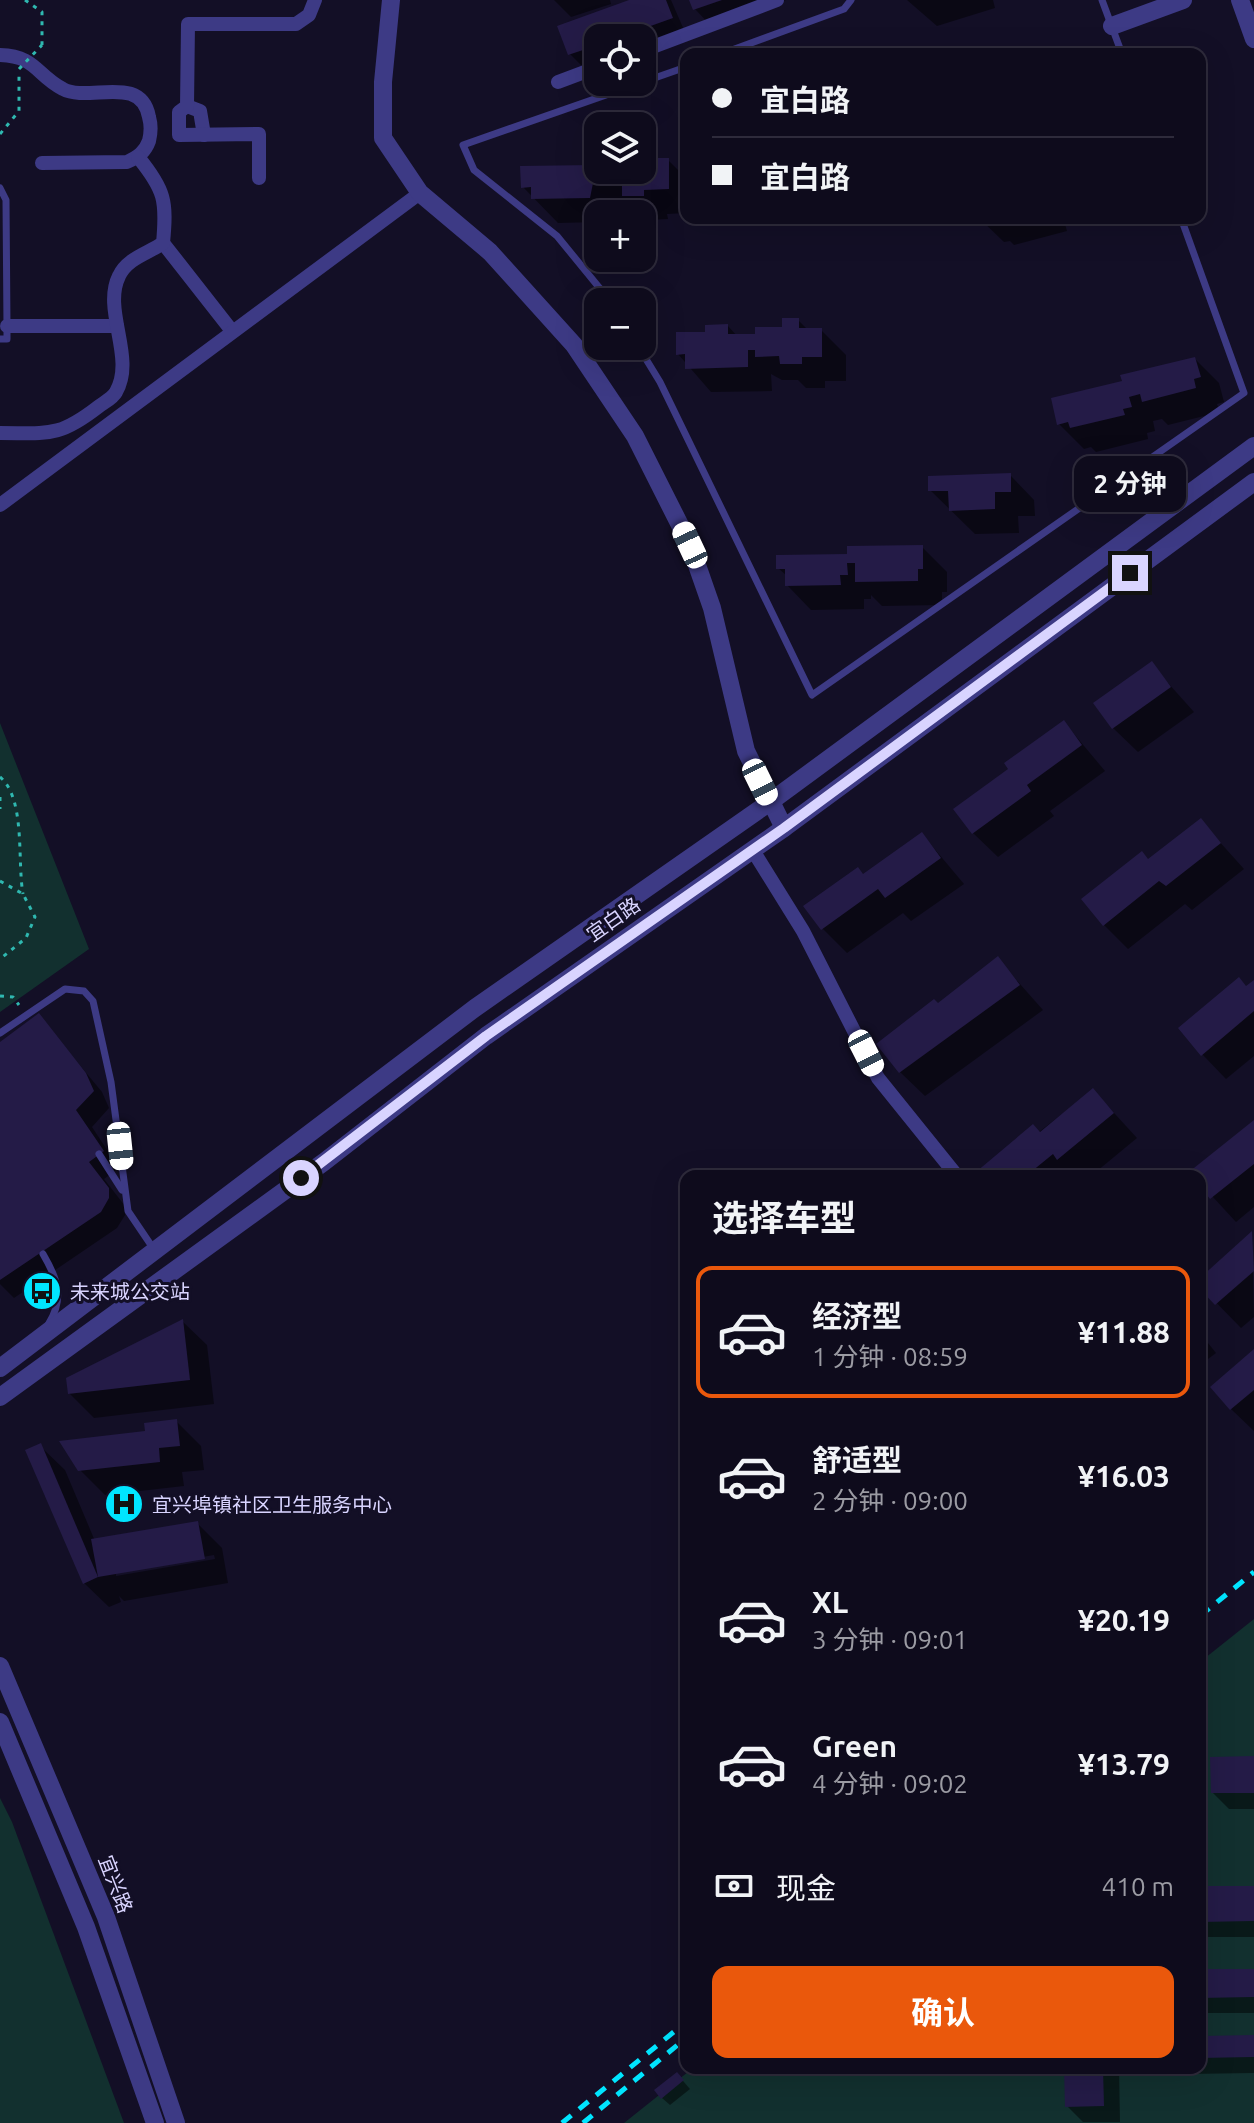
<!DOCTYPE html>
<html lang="zh">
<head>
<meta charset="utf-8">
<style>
	body { margin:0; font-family:Ubuntu,"Noto Sans SC",sans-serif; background:#171425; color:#f1f3f6; height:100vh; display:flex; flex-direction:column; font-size:30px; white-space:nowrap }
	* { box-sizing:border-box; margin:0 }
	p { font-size:26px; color:#9b9ba3 }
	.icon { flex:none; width:44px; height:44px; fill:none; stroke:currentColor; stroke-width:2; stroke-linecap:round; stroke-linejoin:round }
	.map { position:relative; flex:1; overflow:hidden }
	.sheet { position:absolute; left:680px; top:1170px; width:526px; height:904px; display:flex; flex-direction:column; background:#0e0b1c; border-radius:16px; box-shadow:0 8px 32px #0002,0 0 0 2px #2e2b3b }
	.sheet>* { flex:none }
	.banner { position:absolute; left:680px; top:48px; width:526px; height:176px; border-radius:16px; box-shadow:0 8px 32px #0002,0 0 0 2px #2e2b3b; display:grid; align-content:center; height:176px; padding:0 32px; background:#0e0b1c }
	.fabs { position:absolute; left:584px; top:24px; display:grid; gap:16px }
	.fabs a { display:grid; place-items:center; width:72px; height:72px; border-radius:16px; background:#0e0b1c; box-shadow:0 8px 32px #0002,0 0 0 2px #2e2b3b; font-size:40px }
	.end { position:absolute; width:36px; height:36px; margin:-18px; border:10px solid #d9d4ff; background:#111; box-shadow:0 0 0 4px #111 }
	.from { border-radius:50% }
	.bubble { position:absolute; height:56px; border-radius:16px; background:#0e0b1c; box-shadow:0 8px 32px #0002,0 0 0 2px #2e2b3b; font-size:26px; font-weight:700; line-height:56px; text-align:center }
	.car { position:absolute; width:24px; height:48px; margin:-24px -12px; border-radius:10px; box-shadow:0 0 6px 2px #0007; background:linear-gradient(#fff 24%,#345 0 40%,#fff 0 76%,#345 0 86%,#fff 0) }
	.banner b { display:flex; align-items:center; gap:28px; height:76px; font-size:30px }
	.banner b+b { border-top:2px solid #2e2b3b }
	.banner i { width:20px; height:20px; background:#f1f3f6 }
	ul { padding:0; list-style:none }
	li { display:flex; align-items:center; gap:24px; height:132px; margin:0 16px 12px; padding:0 16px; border:4px solid transparent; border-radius:16px }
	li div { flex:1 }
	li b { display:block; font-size:30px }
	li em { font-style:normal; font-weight:700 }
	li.on { border-color:#ea580c }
	li>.icon { width:72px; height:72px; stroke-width:1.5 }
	h2 { padding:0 32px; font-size:36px; line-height:96px }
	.pay { display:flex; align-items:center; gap:20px; height:88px; padding:0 32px; font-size:30px }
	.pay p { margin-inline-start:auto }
	.action { display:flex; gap:16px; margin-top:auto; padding:16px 32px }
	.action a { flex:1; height:92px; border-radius:16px; background:#ea580c; color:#fff; font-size:32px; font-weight:700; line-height:92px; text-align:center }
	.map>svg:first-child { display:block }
	.green { fill:#12302f }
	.shadow { fill:#0007; fill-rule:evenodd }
	.building { fill:#241b47 }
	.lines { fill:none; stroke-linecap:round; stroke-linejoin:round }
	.path { stroke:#2fb8b0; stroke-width:3; stroke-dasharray:4 6; stroke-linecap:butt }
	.service { stroke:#3d3a85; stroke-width:7 }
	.minor { stroke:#3d3a85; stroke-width:14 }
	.tertiary { stroke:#3d3a85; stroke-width:18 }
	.rail { stroke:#00e5ff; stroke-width:5; stroke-dasharray:12 10; stroke-linecap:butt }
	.path-bridge { stroke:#2fb8b0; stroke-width:3; stroke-dasharray:4 6; stroke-linecap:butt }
	.route { stroke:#d9d4ff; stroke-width:10 }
	.labels { text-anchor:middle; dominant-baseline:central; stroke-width:6; stroke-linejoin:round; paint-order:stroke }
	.street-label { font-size:20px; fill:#d9d4ff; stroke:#130f26 }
	.poi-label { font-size:20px; fill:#d9d4ff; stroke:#130f26; text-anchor:start }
</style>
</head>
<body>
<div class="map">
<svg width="1254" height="2123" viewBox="0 0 1254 2123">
	<rect width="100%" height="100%" fill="#130f26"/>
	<g class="green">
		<path d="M0 723 89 949 0 1012Z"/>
		<path d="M1254 1619V2123H624L693 2068H1200V1662Z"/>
		<path d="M0 1798 12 1822 124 2123H0Z"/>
	</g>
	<g class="shadow">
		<path d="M554 0H610L611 4 571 17Z"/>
		<path d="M635 0H671L684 30 642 45V38H598V61L582 66 570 54Z"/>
		<path d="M692 0H786L711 26 695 9Z"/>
		<path d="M907 0H993L995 8 937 26Z"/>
		<path d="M642 160H668L686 178V213L667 214 668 219 649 220 639 210H626L618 202 616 214H598V222L558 223 523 187 596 167 598 161V170H642Z"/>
		<path d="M979 218H1071L1072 222 1065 224 1067 231 1014 245 1010 241 1004 242Z"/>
		<path d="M798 320 808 330H821L846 355V381H825V388H806L798 380H782L771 374 772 391 711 392 678 354 707 334 728 326 737 336H757L784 329Z"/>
		<path d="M1195 359 1219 383 1224 402 1217 404 1220 412 1168 425 1162 419 1153 421 1155 431 1147 433 1148 439 1096 452 1091 447 1084 449 1059 424 1124 382Z"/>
		<path d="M1010 475 1034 500 1035 516H1018L1019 533 975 534 930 490Z"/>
		<path d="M922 547 947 572V592H942V605L882 606 871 595V599H864V609L811 610 787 585V576L778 568Z"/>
		<path d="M1151 664 1194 712 1138 752 1113 728Z"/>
		<path d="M1064 722 1105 771 1050 811 1054 816 998 857 973 833 1011 769Z"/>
		<path d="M1200 820 1244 869 1192 910 1185 904 1128 949 1104 925 1149 861Z"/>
		<path d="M922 834 964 884 911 921 903 913 847 953 822 928 864 875Z"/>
		<path d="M998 959 1043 1010 925 1096 900 1072 938 1005Z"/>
		<path d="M1254 982V1056L1226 1079 1202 1054Z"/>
		<path d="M39 1016 102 1092 109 1108 92 1127 119 1168 104 1179 125 1206V1215L117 1228 14 1298 0 1284V1044Z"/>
		<path d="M1093 1090 1137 1138 1091 1176H982Z"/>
		<path d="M1254 1122V1207L1236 1222 1200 1183V1176L1192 1172Z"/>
		<path d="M1252 1234 1254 1317 1241 1328 1200 1286V1280Z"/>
		<path d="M182 1321 207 1345 214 1404 94 1418 69 1393Z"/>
		<path d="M1200 1333 1216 1353 1200 1365Z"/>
		<path d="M1254 1352V1431L1231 1409Z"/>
		<path d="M176 1421 201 1446 204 1470 182 1472 184 1486 105 1495 80 1470 147 1433Z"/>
		<path d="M40 1446 65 1470 95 1541 197 1523 222 1548 228 1583 124 1601 119 1596 121 1602 109 1607 84 1583ZM214 1555 215 1559 116 1576V1572Z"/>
		<path d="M1254 1758V1809H1229L1213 1793Z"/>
		<rect x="1200" y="1888" width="54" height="49"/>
		<rect x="1200" y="1971" width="54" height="42"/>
		<path d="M1254 2037V2073L1189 2074 1183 2068H1200V2038Z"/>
		<path d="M1066 2068H1119L1120 2122H1083L1067 2106Z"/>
		<path d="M677 2074 690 2089 670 2105 662 2098Z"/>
	</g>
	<g class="building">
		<path d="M629 0H666L673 18 617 38H598V45L568 55 557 26Z"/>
		<path d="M689 0H722L693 10Z"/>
		<path d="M642 158H669V189L644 190V196H622V186H600L599 178H594L590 198 531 199V187L521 188 520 166 594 165V159H598V170H642Z"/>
		<path d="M782 318H799V328H822V357H802V364H780L779 356 755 357V350H748V367L685 369V354L676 355V332H705V325L728 324V334H755V327H782Z"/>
		<path d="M1195 357 1201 377 1194 379 1196 388 1142 402 1140 394 1129 397 1132 407 1123 409 1125 415 1070 428 1068 422 1057 425 1051 398 1122 381 1120 375Z"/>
		<path d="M1011 473V492H995V509L949 511 948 491H928V476Z"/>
		<path d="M923 545V569H918V581L855 582V563H847L848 575H840L841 585 785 586V569H776V555L847 554V546Z"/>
		<path d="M1152 661 1171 687 1112 729 1093 703Z"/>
		<path d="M1064 720 1082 745 1027 785 1031 791 972 834 953 809 1008 769 1004 763Z"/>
		<path d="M1201 818 1221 843 1166 886 1159 881 1103 926 1081 899 1142 851 1148 859Z"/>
		<path d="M922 832 941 858 885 898 878 889 821 930 803 906 858 867 863 874Z"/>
		<path d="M998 956 1020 985 899 1073 876 1044 934 999 938 1003Z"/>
		<path d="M1239 977 1246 986 1254 980V1011L1201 1056 1178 1028Z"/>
		<path d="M39 1013 86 1073 94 1091 76 1110 104 1151 89 1162 109 1188V1198L101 1212 0 1280V1042Z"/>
		<path d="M1093 1088 1114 1113 1057 1160 1053 1154 1026 1176H979L976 1172 1033 1124 1040 1132Z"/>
		<path d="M1254 1120V1164L1210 1199 1200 1186V1176L1189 1172Z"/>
		<path d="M1252 1231 1254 1271 1215 1305 1200 1289V1278Z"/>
		<path d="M183 1319 190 1380 68 1394 66 1378Z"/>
		<path d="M1254 1349V1390L1230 1410 1210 1387Z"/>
		<path d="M177 1419 180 1446 159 1448 160 1462 78 1471 59 1441 145 1431 144 1423Z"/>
		<path d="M41 1443 98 1577 83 1584 25 1450Z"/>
		<path d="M198 1521 205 1559 98 1577 91 1539Z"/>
		<path d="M1254 1756V1793H1211L1210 1757Z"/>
		<path d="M1200 1886H1254V1921L1200 1922Z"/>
		<path d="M1200 1969H1254V1997L1200 1998Z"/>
		<path d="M1254 2035V2057L1200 2058V2036Z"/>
		<path d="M1064 2068H1103L1104 2106 1065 2107Z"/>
		<path d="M677 2072 684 2080 661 2099 654 2090Z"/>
	</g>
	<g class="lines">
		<g class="path">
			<path d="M25 0 42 12V45"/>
			<path d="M0 134 19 111V73"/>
			<path d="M0 777C26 799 17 861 23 894"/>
			<path d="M0 797V809"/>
			<path d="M0 881 23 894 35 917 26 938 0 959"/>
			<path d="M0 996 13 997 19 1005"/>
		</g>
		<g class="service">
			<path d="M1102 0 1122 54"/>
			<path d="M721 54 844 9 851 0"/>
			<path d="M0 188 6 200 7 326V339H0"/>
			<path d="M611 302 557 236 474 170 463 145 686 67"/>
			<path d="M638 346 660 382 812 695 1244 393 1181 218"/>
			<path d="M0 1033 65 989 84 991 93 1001 111 1082 128 1211 153 1248"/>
			<path d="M99 1154 122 1190"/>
			<path d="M43 1254C57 1278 65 1297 49 1323"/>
		</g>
		<g class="minor">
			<path d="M642 51 777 0"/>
			<path d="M0 55C36 56 36 75 63 89 88 103 141 73 149 117 151 124 151 133 149 141 145 152 138 157 127 162L42 163"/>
			<path d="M558 82 598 67"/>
			<path d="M187 106 200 111 204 135"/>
			<path d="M259 178V134L179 135V112L187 106 188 24H296L309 15 315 0"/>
			<path d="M163 243 232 331"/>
			<path d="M7 326H117"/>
			<path d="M0 433C48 433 58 438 98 407 103 403 113 398 116 392 136 358 102 310 119 276 127 258 149 253 163 243 167 201 165 190 138 157"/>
			<path d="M0 505 420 193"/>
			<path d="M752 849 803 931 878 1078 957 1176"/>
		</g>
		<g class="tertiary">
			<path d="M391 0 383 82V138L420 193 490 252 574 345 635 436 690 545 712 608 746 751 784 828"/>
			<path d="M1240 0 1254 39"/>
			<path d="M1112 26 1183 0"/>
			<path d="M0 1368 475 1008 770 802 1254 446"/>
			<path d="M0 1397 324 1162 486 1036 784 828 1254 482"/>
			<path d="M0 1666 106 1917 176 2123"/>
			<path d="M0 1722 86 1927 155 2123"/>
		</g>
		<g class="rail">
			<path d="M1200 1616 1254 1572"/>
			<path d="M562 2123 686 2022"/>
			<path d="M583 2123 686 2038"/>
		</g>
		<path class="path-bridge" d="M19 69 42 45"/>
	</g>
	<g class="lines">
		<path class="route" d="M301 1178 486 1036 784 828 1130 573"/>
	</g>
	<defs>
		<symbol id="bus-disc" viewBox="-11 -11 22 22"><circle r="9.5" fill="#00e5ff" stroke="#130f26"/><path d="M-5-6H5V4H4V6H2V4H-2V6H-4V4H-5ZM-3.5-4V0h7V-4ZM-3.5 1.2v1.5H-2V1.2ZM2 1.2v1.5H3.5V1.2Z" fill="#111"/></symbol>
		<symbol id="hospital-disc" viewBox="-11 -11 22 22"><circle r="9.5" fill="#00e5ff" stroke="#130f26"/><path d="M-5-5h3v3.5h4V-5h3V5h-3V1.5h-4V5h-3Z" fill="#111"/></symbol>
	</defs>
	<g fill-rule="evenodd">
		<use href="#bus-disc" x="20" y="1269" width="44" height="44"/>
		<use href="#hospital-disc" x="102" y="1482" width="44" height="44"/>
	</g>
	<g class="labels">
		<g class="street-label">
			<text transform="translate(613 919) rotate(-35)">宜白路</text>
			<text transform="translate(116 1884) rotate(69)">宜兴路</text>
		</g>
		<g class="poi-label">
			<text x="70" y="1291">未来城公交站</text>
			<text x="152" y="1504">宜兴埠镇社区卫生服务中心</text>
		</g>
	</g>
</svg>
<div class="fabs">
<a><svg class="icon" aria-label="locate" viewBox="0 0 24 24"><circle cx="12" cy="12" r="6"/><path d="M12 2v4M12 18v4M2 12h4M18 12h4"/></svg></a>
<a><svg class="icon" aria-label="layers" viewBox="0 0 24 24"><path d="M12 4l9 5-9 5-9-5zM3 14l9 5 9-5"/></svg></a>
<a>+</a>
<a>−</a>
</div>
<i class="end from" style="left:301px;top:1178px"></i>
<i class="end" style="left:1130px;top:573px"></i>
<div class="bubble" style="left:1074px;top:456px;width:112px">2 分钟</div>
<i class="car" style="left:690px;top:545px;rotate:335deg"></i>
<i class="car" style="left:760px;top:782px;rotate:154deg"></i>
<i class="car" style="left:866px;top:1053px;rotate:153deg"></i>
<i class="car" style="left:120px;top:1146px;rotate:174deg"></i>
<div class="banner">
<b><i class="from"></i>宜白路</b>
<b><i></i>宜白路</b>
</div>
<section class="sheet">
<h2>选择车型</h2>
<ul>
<li class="on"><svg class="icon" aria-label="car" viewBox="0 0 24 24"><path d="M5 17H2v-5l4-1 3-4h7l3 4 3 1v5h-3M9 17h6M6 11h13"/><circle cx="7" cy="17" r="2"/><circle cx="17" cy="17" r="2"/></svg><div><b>经济型</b><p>1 分钟 · 08:59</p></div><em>¥11.88</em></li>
<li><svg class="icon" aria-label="car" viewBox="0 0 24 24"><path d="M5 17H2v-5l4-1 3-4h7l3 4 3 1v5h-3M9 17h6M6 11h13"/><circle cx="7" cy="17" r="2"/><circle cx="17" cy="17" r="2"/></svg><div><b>舒适型</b><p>2 分钟 · 09:00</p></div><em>¥16.03</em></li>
<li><svg class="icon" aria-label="car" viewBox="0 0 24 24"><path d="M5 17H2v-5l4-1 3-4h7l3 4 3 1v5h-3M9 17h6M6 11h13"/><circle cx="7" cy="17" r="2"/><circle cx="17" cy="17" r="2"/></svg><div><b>XL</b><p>3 分钟 · 09:01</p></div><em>¥20.19</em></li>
<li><svg class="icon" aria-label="car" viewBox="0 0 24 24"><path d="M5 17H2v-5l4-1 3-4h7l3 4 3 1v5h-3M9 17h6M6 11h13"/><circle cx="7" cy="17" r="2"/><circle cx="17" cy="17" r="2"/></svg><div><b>Green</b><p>4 分钟 · 09:02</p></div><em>¥13.79</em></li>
</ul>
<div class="pay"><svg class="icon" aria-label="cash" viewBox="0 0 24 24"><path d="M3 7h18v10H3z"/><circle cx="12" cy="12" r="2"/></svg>现金<p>410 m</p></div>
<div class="action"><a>确认</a></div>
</section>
</div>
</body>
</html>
